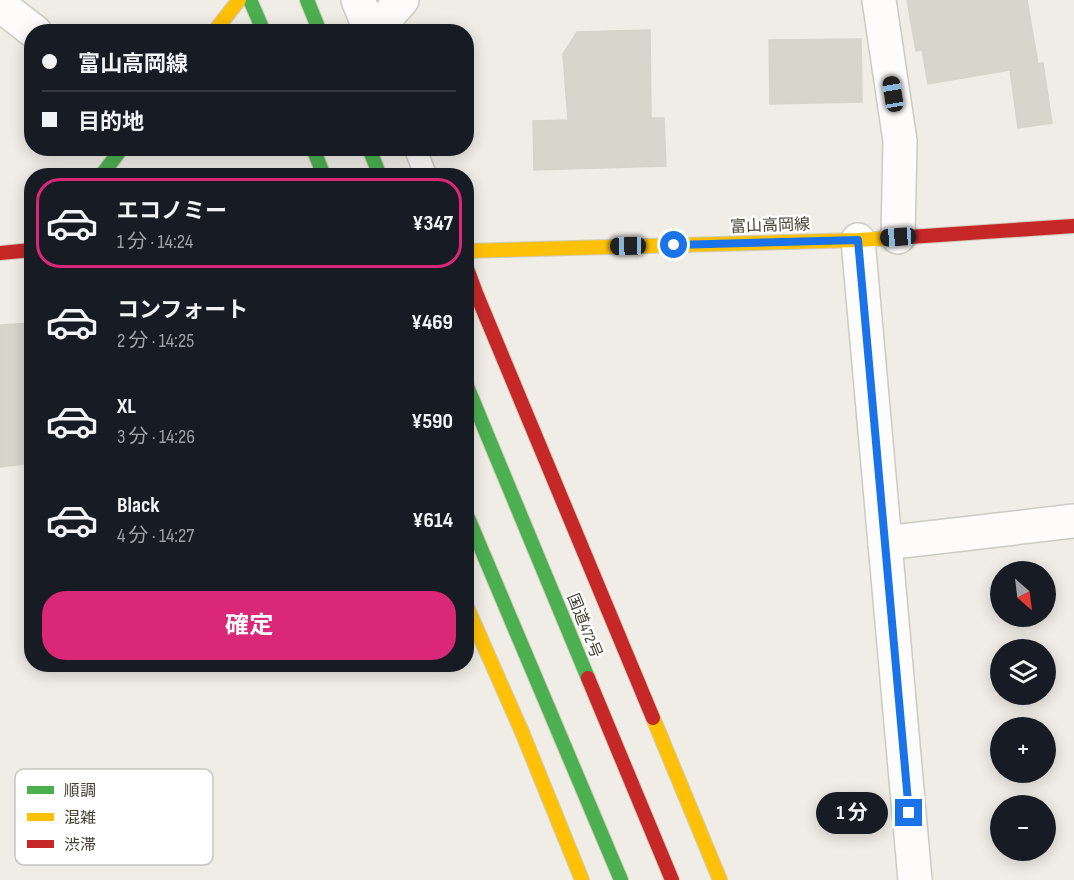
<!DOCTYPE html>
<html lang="ja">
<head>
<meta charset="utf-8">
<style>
	body { margin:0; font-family:"Sofia Sans Condensed","Noto Sans JP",sans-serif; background:#20242c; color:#f1f3f6; height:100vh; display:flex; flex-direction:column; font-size:22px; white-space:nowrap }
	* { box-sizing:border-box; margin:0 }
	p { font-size:20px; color:#9ea1a6 }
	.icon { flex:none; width:33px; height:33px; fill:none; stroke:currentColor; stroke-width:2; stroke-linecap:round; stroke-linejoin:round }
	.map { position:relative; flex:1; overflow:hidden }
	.panel { position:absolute; left:24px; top:168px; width:450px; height:504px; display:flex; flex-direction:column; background:#171b24; border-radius:24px; box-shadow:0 3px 15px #0003 }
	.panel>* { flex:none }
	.hud { position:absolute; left:24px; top:24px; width:450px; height:132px; border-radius:24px; box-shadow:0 3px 15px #0003; display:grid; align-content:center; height:132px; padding:0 18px; background:#171b24 }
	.needle { width:39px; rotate:152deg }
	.controls { position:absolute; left:990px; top:561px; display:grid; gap:12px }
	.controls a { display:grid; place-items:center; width:66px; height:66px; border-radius:50%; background:#171b24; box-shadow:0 3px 15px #0003; font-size:30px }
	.end { position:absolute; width:27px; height:27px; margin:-14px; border:8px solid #1a73e8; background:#fff; box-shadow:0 0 0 3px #fff }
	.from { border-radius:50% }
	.bubble { position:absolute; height:42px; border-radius:21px; background:#171b24; box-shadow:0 3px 15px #0003; font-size:20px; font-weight:700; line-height:42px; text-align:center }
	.car { position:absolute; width:18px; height:36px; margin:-18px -9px; border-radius:8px; box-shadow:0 0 4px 2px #0007; background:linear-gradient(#222 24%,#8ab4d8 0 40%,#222 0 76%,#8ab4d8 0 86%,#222 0) }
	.hud b { display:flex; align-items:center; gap:21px; height:57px; font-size:22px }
	.hud b+b { border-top:2px solid #363941 }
	.hud i { width:15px; height:15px; background:#f1f3f6 }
	ul { padding:10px 0 0; list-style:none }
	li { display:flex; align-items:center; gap:18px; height:90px; margin:0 12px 9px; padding:0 6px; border:3px solid transparent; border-radius:24px }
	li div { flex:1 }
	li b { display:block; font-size:22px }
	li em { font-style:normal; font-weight:700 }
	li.selected { border-color:#db2777 }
	li>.icon { width:54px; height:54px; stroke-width:1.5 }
	.button { display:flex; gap:12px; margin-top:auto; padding:12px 18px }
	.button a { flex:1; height:69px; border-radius:24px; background:#db2777; color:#fff; font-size:24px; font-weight:700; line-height:69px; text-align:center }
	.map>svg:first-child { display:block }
	.building { fill:#d8d5cd; stroke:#d7d4cb; stroke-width:1.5 }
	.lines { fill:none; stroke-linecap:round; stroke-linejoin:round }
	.lane-casing { stroke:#cccac3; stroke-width:24 }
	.street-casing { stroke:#cccac3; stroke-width:36 }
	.fast-casing { stroke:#cfcbbb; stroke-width:16 }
	.slow-casing { stroke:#cfcbbb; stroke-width:16 }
	.jam-casing { stroke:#cfcbbb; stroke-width:16 }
	.lane { stroke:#fdfcfb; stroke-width:21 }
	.street { stroke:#fdfcfb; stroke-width:33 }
	.fast { stroke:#4caf50; stroke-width:14 }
	.slow { stroke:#ffc107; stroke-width:14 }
	.jam { stroke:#c62828; stroke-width:14 }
	.route { stroke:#1a73e8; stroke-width:8 }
	.labels { text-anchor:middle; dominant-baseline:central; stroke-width:4.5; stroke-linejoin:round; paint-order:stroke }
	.street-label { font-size:16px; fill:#443f31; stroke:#fff }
	.key { fill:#fff; stroke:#c7c5c1; stroke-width:1.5 }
	.key-label { font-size:16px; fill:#443f31 }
</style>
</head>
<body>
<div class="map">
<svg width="1074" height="880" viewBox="0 0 1074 880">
	<rect width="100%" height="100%" fill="#efede5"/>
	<g class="building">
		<path d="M907 0H1027L1038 64 1043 63 1052 123 1018 128 1010 70 928 84 922 50 916 51Z"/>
		<path d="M650 30 651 118H664L666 166 534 170 533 121 568 120 563 54 577 32Z"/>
		<path d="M861 39 862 102 770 104 769 40Z"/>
		<path d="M32 323V463L0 467V325Z"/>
	</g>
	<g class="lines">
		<defs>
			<path id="lane" d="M415 148 426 176"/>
			<g id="street">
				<path d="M358 0 371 32"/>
				<path d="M879 0 900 141 898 237"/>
				<path d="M0 5 35 32"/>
				<path d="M374 32 402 0"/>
				<path d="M858 240 915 880"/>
				<path d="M885 543 1074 521"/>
			</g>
			<g id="fast">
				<path d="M250 0 264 32"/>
				<path d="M307 0 320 32"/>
				<path d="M313 148 324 176"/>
				<path d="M369 148 380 176"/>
				<path d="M101 176 122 148"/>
				<path d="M466 384 588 678"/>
				<path d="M466 513 621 880"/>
			</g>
			<g id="slow">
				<path d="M214 32 239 0"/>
				<path d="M466 251 858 240 909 237"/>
				<path d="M466 605 522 732 582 880"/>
				<path d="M653 718 720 880"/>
			</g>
			<g id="jam">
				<path d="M909 237 1074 226"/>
				<path d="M0 253 32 250"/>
				<path d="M466 266 476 293 653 718"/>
				<path d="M588 678 672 880"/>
			</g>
		</defs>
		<use href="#lane" class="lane-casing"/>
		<use href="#street" class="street-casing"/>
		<use href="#fast" class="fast-casing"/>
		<use href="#slow" class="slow-casing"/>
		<use href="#jam" class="jam-casing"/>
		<use href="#lane" class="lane"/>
		<use href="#street" class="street"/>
		<use href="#fast" class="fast"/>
		<use href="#slow" class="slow"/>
		<use href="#jam" class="jam"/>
	</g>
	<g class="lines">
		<path class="route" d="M674 245 858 240 909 813"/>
	</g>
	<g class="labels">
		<g class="street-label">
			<text transform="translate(770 226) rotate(-2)">富山高岡線</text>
			<text transform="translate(584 626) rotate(68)">国道472号</text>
		</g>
	</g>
	<rect x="15" y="769" width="198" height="96" rx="9" class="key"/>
	<rect x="27" y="786" width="27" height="8" fill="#4caf50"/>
	<rect x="27" y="813" width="27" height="8" fill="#ffc107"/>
	<rect x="27" y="840" width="27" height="8" fill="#c62828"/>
	<g class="key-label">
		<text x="64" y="796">順調</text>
		<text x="64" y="823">混雑</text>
		<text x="64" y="850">渋滞</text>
	</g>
</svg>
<div class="controls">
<a><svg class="needle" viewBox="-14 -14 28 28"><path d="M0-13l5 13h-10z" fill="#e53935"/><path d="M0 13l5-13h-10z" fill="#9ea1a6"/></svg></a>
<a><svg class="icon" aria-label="layers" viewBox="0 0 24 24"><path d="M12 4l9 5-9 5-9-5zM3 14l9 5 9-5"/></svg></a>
<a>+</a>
<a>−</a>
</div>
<i class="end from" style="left:674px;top:245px"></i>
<i class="end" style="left:909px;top:813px"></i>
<div class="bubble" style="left:816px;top:792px;width:72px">1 分</div>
<i class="car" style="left:893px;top:94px;rotate:351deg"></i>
<i class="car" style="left:898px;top:237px;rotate:266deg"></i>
<i class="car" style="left:628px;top:246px;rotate:269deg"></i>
<div class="hud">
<b><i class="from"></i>富山高岡線</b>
<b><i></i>目的地</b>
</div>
<section class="panel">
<ul>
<li class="selected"><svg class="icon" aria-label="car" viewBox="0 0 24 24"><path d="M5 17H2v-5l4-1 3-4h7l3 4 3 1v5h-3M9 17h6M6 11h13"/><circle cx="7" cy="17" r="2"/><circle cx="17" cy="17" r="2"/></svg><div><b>エコノミー</b><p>1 分 · 14:24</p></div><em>¥347</em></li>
<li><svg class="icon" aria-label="car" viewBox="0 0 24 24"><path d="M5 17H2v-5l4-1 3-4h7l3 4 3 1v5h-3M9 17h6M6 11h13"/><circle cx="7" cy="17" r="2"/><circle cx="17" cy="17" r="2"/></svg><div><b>コンフォート</b><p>2 分 · 14:25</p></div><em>¥469</em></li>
<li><svg class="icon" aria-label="car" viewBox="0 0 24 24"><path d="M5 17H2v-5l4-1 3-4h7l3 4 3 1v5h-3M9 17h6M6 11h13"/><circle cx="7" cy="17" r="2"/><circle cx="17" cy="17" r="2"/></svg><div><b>XL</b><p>3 分 · 14:26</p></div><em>¥590</em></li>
<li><svg class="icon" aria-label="car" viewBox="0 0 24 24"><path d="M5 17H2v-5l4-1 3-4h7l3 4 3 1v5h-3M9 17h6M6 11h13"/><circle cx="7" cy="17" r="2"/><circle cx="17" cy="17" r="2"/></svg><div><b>Black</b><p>4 分 · 14:27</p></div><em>¥614</em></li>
</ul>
<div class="button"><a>確定</a></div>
</section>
</div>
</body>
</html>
